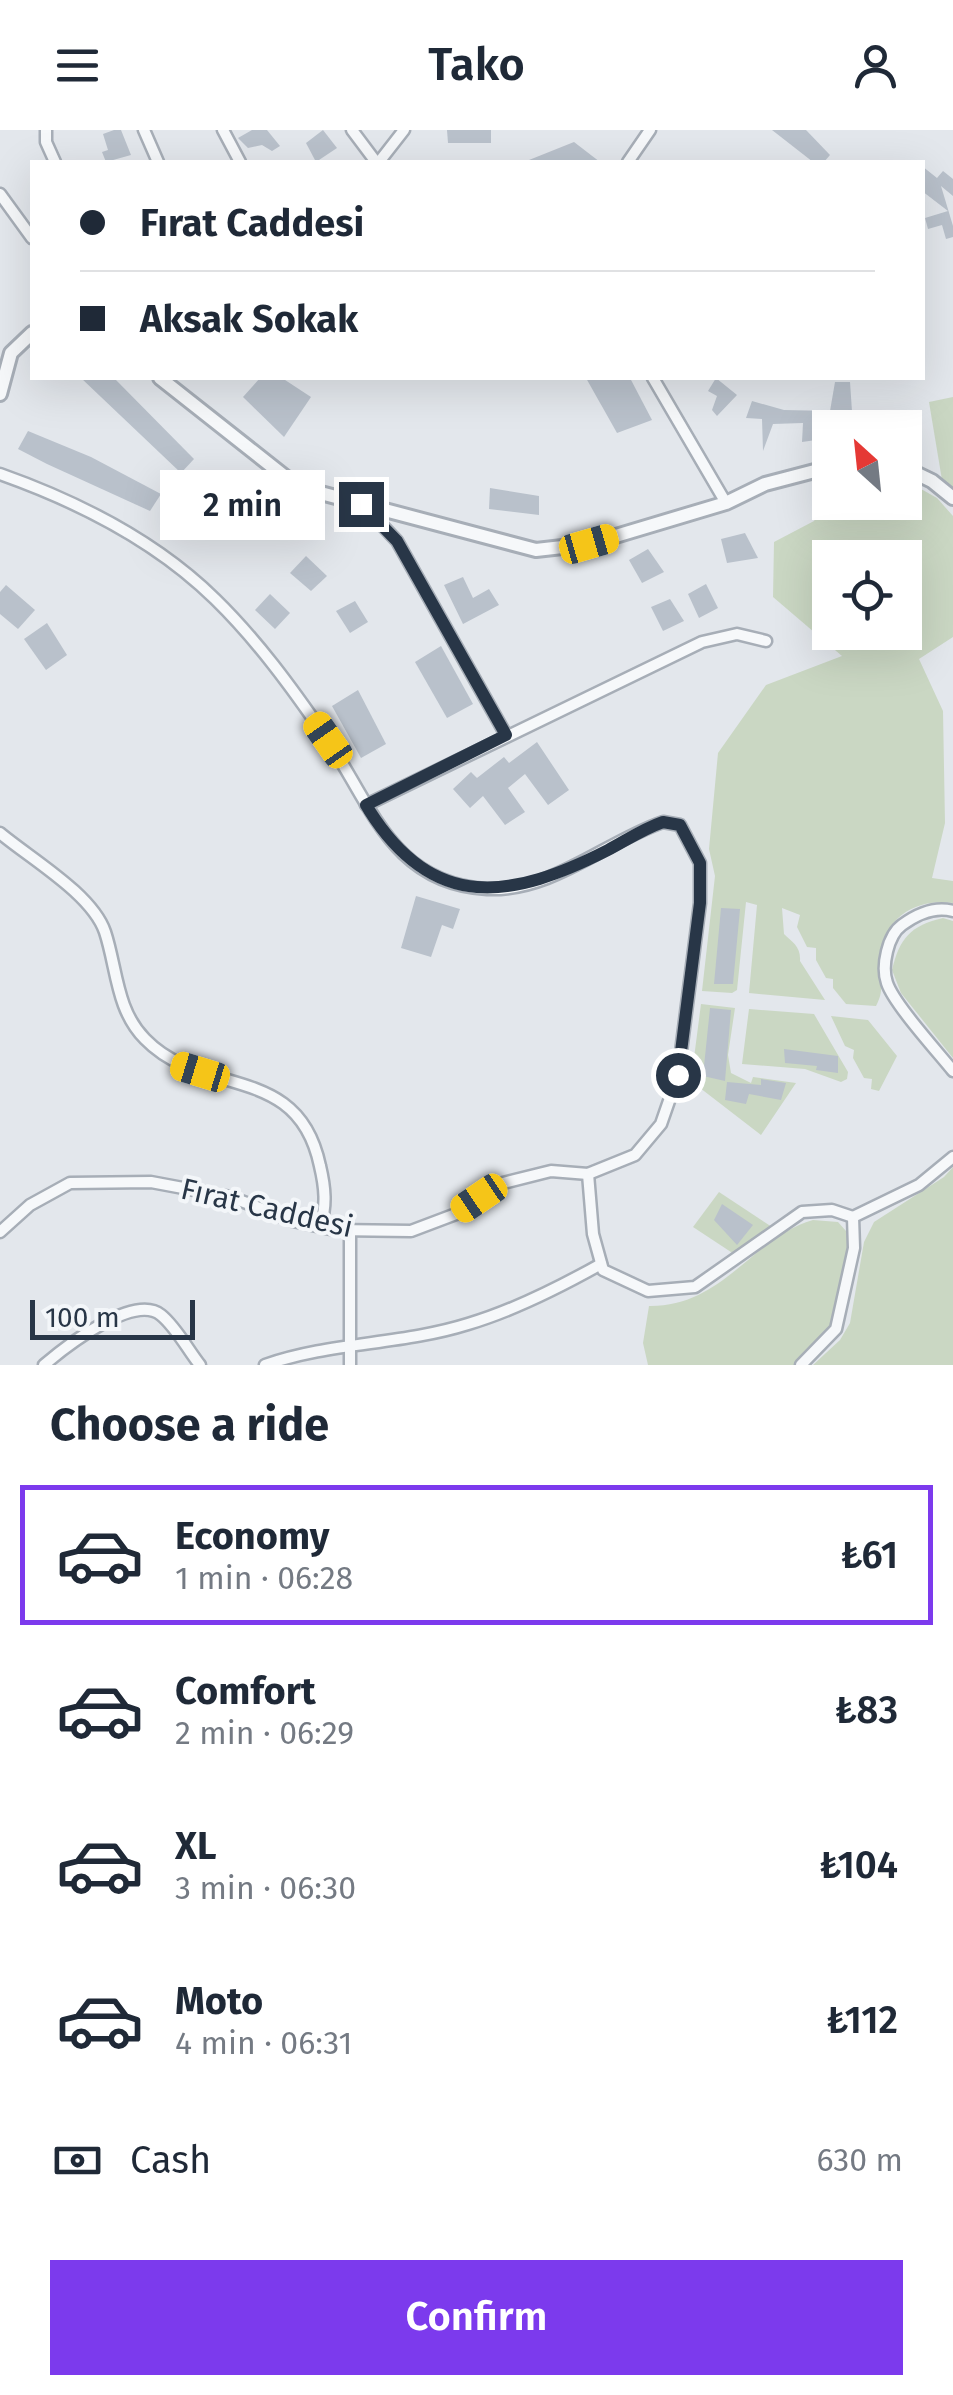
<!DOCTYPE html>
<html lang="en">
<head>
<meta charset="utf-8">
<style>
	body { margin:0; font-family:"Fira Sans",sans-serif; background:#f6f6f7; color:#1f2937; height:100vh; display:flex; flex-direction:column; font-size:38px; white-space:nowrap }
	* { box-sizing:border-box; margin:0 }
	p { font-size:32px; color:#747a83 }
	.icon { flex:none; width:55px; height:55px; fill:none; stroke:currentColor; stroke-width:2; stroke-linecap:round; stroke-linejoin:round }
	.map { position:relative; height:1235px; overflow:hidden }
	.side { display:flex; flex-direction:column; background:#fff; flex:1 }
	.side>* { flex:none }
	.banner { position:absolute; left:30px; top:30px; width:895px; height:220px; border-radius:0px; box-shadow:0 10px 40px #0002; display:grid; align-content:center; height:220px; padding:0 50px; background:#fff }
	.needle { width:65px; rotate:333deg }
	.buttons { position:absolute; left:812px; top:280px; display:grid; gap:20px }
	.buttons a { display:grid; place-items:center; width:110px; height:110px; border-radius:0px; background:#fff; box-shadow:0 10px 40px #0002; font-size:50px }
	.scale { position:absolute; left:30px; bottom:25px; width:165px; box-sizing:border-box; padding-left:10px; border:5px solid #283647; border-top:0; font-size:28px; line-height:35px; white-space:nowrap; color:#283647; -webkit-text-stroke:8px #f3f6f9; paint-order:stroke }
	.end { position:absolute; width:45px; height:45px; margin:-22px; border:12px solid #283647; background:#fff; box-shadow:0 0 0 5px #fff }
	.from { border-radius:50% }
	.bubble { position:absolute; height:70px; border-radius:0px; background:#fff; box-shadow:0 10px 40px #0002; font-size:32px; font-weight:600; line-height:70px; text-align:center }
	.car { position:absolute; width:30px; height:60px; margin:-30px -15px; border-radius:12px; box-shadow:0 0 8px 2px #0007; background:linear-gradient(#f5c518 24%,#345 0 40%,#f5c518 0 76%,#345 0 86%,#f5c518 0) }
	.banner b { display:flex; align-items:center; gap:35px; height:95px; font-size:38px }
	.banner b+b { border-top:2px solid #e0e1e3 }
	.banner i { width:25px; height:25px; background:#1f2937 }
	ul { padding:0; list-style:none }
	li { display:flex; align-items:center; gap:30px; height:140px; margin:0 20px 15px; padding:0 30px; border:5px solid transparent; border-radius:0px }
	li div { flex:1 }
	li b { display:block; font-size:38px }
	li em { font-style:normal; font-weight:600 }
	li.current { border-color:#7c3aed }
	li>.icon { width:90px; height:90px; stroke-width:1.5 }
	h2 { padding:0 50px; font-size:45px; line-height:120px }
	.pay { display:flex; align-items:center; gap:25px; height:110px; padding:0 50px; font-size:38px }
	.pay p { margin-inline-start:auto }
	.cta { display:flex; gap:20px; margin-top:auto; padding:20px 50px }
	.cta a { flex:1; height:115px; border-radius:0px; background:#7c3aed; color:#fff; font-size:40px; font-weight:600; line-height:115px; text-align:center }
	header { display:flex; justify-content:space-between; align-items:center; height:130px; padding:0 50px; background:#fff; font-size:45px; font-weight:600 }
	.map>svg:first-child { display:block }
	.green { fill:#cad7c3; fill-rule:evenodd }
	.building { fill:#b9c1cb }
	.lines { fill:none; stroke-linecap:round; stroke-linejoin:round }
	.minor-casing { stroke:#a7aeb7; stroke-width:15 }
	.tertiary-casing { stroke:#a7aeb7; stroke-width:18 }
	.minor { stroke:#f6f8fa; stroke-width:10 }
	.tertiary { stroke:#f6f8fa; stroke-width:12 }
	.route { stroke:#283647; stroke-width:12 }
	.labels { text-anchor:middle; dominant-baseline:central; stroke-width:8; stroke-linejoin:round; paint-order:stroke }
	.street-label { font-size:30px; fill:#283647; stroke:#f3f6f9 }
</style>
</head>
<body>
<header><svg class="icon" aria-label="menu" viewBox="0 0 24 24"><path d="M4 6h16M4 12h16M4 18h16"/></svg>Tako<svg class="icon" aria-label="person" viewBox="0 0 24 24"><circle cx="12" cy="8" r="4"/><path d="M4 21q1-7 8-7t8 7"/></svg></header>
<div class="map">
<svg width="953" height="1235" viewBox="0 0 953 1235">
	<rect width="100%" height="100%" fill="#e3e7ec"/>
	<g class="green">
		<path d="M953 267V359L942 350 929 272Z"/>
		<path d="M905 350 937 368 953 386V507L919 529 943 581 945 693 932 748 953 751V773C918 768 888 785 880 821 875 844 888 854 876 876L846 874 833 858V849L826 848 816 830V818L807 817 797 797 800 785 782 778 784 804C792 812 801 816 800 831L825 870 749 863 757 775 746 772 737 860 732 863 702 861 715 746 709 719 718 623 766 555 842 526 773 467 774 412 814 391 830 365V372H905ZM830 428H905V502H830Z"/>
		<path d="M943 788 953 791V928L901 863 892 840C899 809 911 795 943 788Z"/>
		<path d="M701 874 735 878 728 925 731 943 751 953 753 947 796 953 761 1005 691 951Z"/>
		<path d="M749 879 814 884 848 942 847 949 841 952 805 939 742 934Z"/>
		<path d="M831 886 868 890 897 926 879 961 871 959 872 949 864 948 853 928 854 920 845 916Z"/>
		<path d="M953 1037V1235H813L840 1210 850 1193 864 1112 874 1092 944 1047Z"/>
		<path d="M719 1062 772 1097 737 1126 693 1097Z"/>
		<path d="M813 1090 838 1092 846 1101 848 1112 833 1197 796 1235H648L643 1213 649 1176C723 1177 753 1107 813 1090Z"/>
	</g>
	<g class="building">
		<path d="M114 0H121L131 25 106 32 102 22 108 20 103 4Z"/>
		<path d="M252 0H267L280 16 272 21 262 15 248 18 238 8Z"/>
		<path d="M323 0 337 18 316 32 306 13Z"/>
		<path d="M447 0H491V13H448Z"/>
		<path d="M772 0H806L830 25 824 32H813Z"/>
		<path d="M574 12 600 32H524Z"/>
		<path d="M922 36 937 48 943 41 953 49V66L941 56 953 96V107L946 109 942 95 928 99 925 88 948 81 922 61Z"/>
		<path d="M81 248H114L194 329 181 343Z"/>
		<path d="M260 248H282L311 267 284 307 243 267Z"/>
		<path d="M586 248H630L652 290 617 303Z"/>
		<path d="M716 248 737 265 717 286 712 280 717 266 708 261Z"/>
		<path d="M835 252H850L853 296 830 298V308L802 312 803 293 773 294 763 321 762 289 746 288 752 271 784 280 830 281Z"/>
		<path d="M28 301 91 327 161 364 150 381 47 334 18 319Z"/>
		<path d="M490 358 539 366V385L489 379Z"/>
		<path d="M745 403 758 428 727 433 721 409Z"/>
		<path d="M648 419 664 442 642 453 629 430Z"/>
		<path d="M306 426 327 446 311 461 290 443Z"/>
		<path d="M463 447 473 468 489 459 499 475 463 494 444 455Z"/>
		<path d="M706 454 718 478 699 488 688 464Z"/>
		<path d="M6 455 35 480 18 499 0 484V462Z"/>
		<path d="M270 464 290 483 275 499 255 480Z"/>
		<path d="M670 469 684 491 663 501 651 477Z"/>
		<path d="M355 471 368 492 350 503 336 481Z"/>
		<path d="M47 493 67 525 46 540 24 509Z"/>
		<path d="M441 516 473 574 447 588 415 532Z"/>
		<path d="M358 560 386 614 361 628 332 576Z"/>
		<path d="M537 612 569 660 548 675 525 644 508 658 525 682 505 695 483 666 470 678 453 659 471 642 477 648 504 627 509 633Z"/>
		<path d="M416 766 460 779 453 799 442 795 431 827 401 818Z"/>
		<path d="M721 778 740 779 733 854H714Z"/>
		<path d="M710 878 731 880 725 951 703 946Z"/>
		<path d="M784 919 838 926V943L816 940 817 936 785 933Z"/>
		<path d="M761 949 786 953 781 970 749 964 746 974 725 970 727 952 761 955Z"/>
		<path d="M722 1074 753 1095 737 1115 714 1090Z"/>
	</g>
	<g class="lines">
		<defs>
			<g id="minor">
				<path d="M46 0V12L55 32"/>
				<path d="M144 0 158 32"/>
				<path d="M223 0 240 32"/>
				<path d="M352 0 376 32"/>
				<path d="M379 32 404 0"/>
				<path d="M628 32 650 0"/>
				<path d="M0 64 32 108"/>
				<path d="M653 248 726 373"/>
				<path d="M0 344C79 372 155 410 215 469 257 510 292 558 325 606 371 673 391 754 487 759 552 762 605 712 663 692L680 695 700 733V773L678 945 661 994 635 1025 588 1044 551 1041 503 1053 456 1084 411 1101 335 1100 293 1091 231 1067 151 1052 70 1053 30 1075 0 1102"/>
				<path d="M362 374 397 411 506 605"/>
				<path d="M366 675 702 512 737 504 766 511"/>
				<path d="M0 703C31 729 92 764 105 802 117 838 116 880 145 909 203 969 298 931 320 1036 325 1057 327 1076 320 1096"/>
				<path d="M953 781C935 776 917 784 902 795 888 805 881 836 887 853 894 874 937 921 953 941"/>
				<path d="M588 1044 593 1104 603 1140 648 1161 695 1157 802 1082 832 1080 853 1087"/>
				<path d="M44 1235C65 1217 134 1163 161 1185 176 1197 188 1220 200 1235"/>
				<path d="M265 1235C330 1212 401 1215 468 1194 512 1181 560 1157 601 1134"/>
				<path d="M350 1235V1102"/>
				<path d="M801 1235 836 1199 854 1118 853 1087 919 1055 953 1027"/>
			</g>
			<g id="tertiary">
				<path d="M160 248 298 357 536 420 589 414 726 373 765 354 830 337"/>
				<path d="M0 264 11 223 32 203"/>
				<path d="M905 338 932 351 953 368"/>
			</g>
		</defs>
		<use href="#minor" class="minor-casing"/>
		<use href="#tertiary" class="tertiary-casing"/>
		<use href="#minor" class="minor"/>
		<use href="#tertiary" class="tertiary"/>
	</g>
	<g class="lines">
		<path class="route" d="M361 374 397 411 506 605 366 675 369 680C434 783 512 769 608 720 627 710 643 699 663 692L680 695 700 733V773L678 945"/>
	</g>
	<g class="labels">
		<g class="street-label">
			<text transform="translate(267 1078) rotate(13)">Fırat Caddesi</text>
		</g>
	</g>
</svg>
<div class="buttons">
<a><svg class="needle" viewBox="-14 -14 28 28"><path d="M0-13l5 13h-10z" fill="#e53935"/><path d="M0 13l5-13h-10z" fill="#747a83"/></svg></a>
<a><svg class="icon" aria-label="locate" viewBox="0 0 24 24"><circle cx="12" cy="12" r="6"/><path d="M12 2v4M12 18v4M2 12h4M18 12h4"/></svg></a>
</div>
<div class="scale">100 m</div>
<i class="end from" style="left:678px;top:945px"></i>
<i class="end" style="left:361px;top:374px"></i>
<div class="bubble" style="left:160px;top:340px;width:165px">2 min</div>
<i class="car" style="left:589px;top:414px;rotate:74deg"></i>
<i class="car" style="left:328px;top:610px;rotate:325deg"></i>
<i class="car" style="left:200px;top:942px;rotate:287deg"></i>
<i class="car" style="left:479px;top:1068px;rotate:236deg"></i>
<div class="banner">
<b><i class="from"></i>Fırat Caddesi</b>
<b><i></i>Aksak Sokak</b>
</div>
</div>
<section class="side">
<h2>Choose a ride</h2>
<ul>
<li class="current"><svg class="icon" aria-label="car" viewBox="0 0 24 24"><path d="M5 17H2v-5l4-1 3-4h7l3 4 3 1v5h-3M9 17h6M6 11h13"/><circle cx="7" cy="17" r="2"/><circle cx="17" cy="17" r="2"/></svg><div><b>Economy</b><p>1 min · 06:28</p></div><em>₺61</em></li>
<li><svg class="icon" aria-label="car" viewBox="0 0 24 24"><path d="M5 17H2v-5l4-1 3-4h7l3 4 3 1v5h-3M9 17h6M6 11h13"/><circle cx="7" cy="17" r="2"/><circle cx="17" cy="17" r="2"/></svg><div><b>Comfort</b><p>2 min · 06:29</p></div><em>₺83</em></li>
<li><svg class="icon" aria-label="car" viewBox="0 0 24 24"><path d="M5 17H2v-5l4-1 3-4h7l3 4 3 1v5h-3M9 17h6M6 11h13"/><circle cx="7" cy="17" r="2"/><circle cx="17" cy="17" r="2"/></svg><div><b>XL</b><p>3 min · 06:30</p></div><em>₺104</em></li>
<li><svg class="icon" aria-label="car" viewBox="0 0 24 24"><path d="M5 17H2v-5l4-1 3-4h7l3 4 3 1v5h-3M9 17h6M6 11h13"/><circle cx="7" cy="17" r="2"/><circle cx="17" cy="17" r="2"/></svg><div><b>Moto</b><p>4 min · 06:31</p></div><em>₺112</em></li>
</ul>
<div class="pay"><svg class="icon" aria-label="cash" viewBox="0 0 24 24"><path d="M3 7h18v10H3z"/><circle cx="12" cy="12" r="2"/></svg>Cash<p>630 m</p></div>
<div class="cta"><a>Confirm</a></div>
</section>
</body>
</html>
